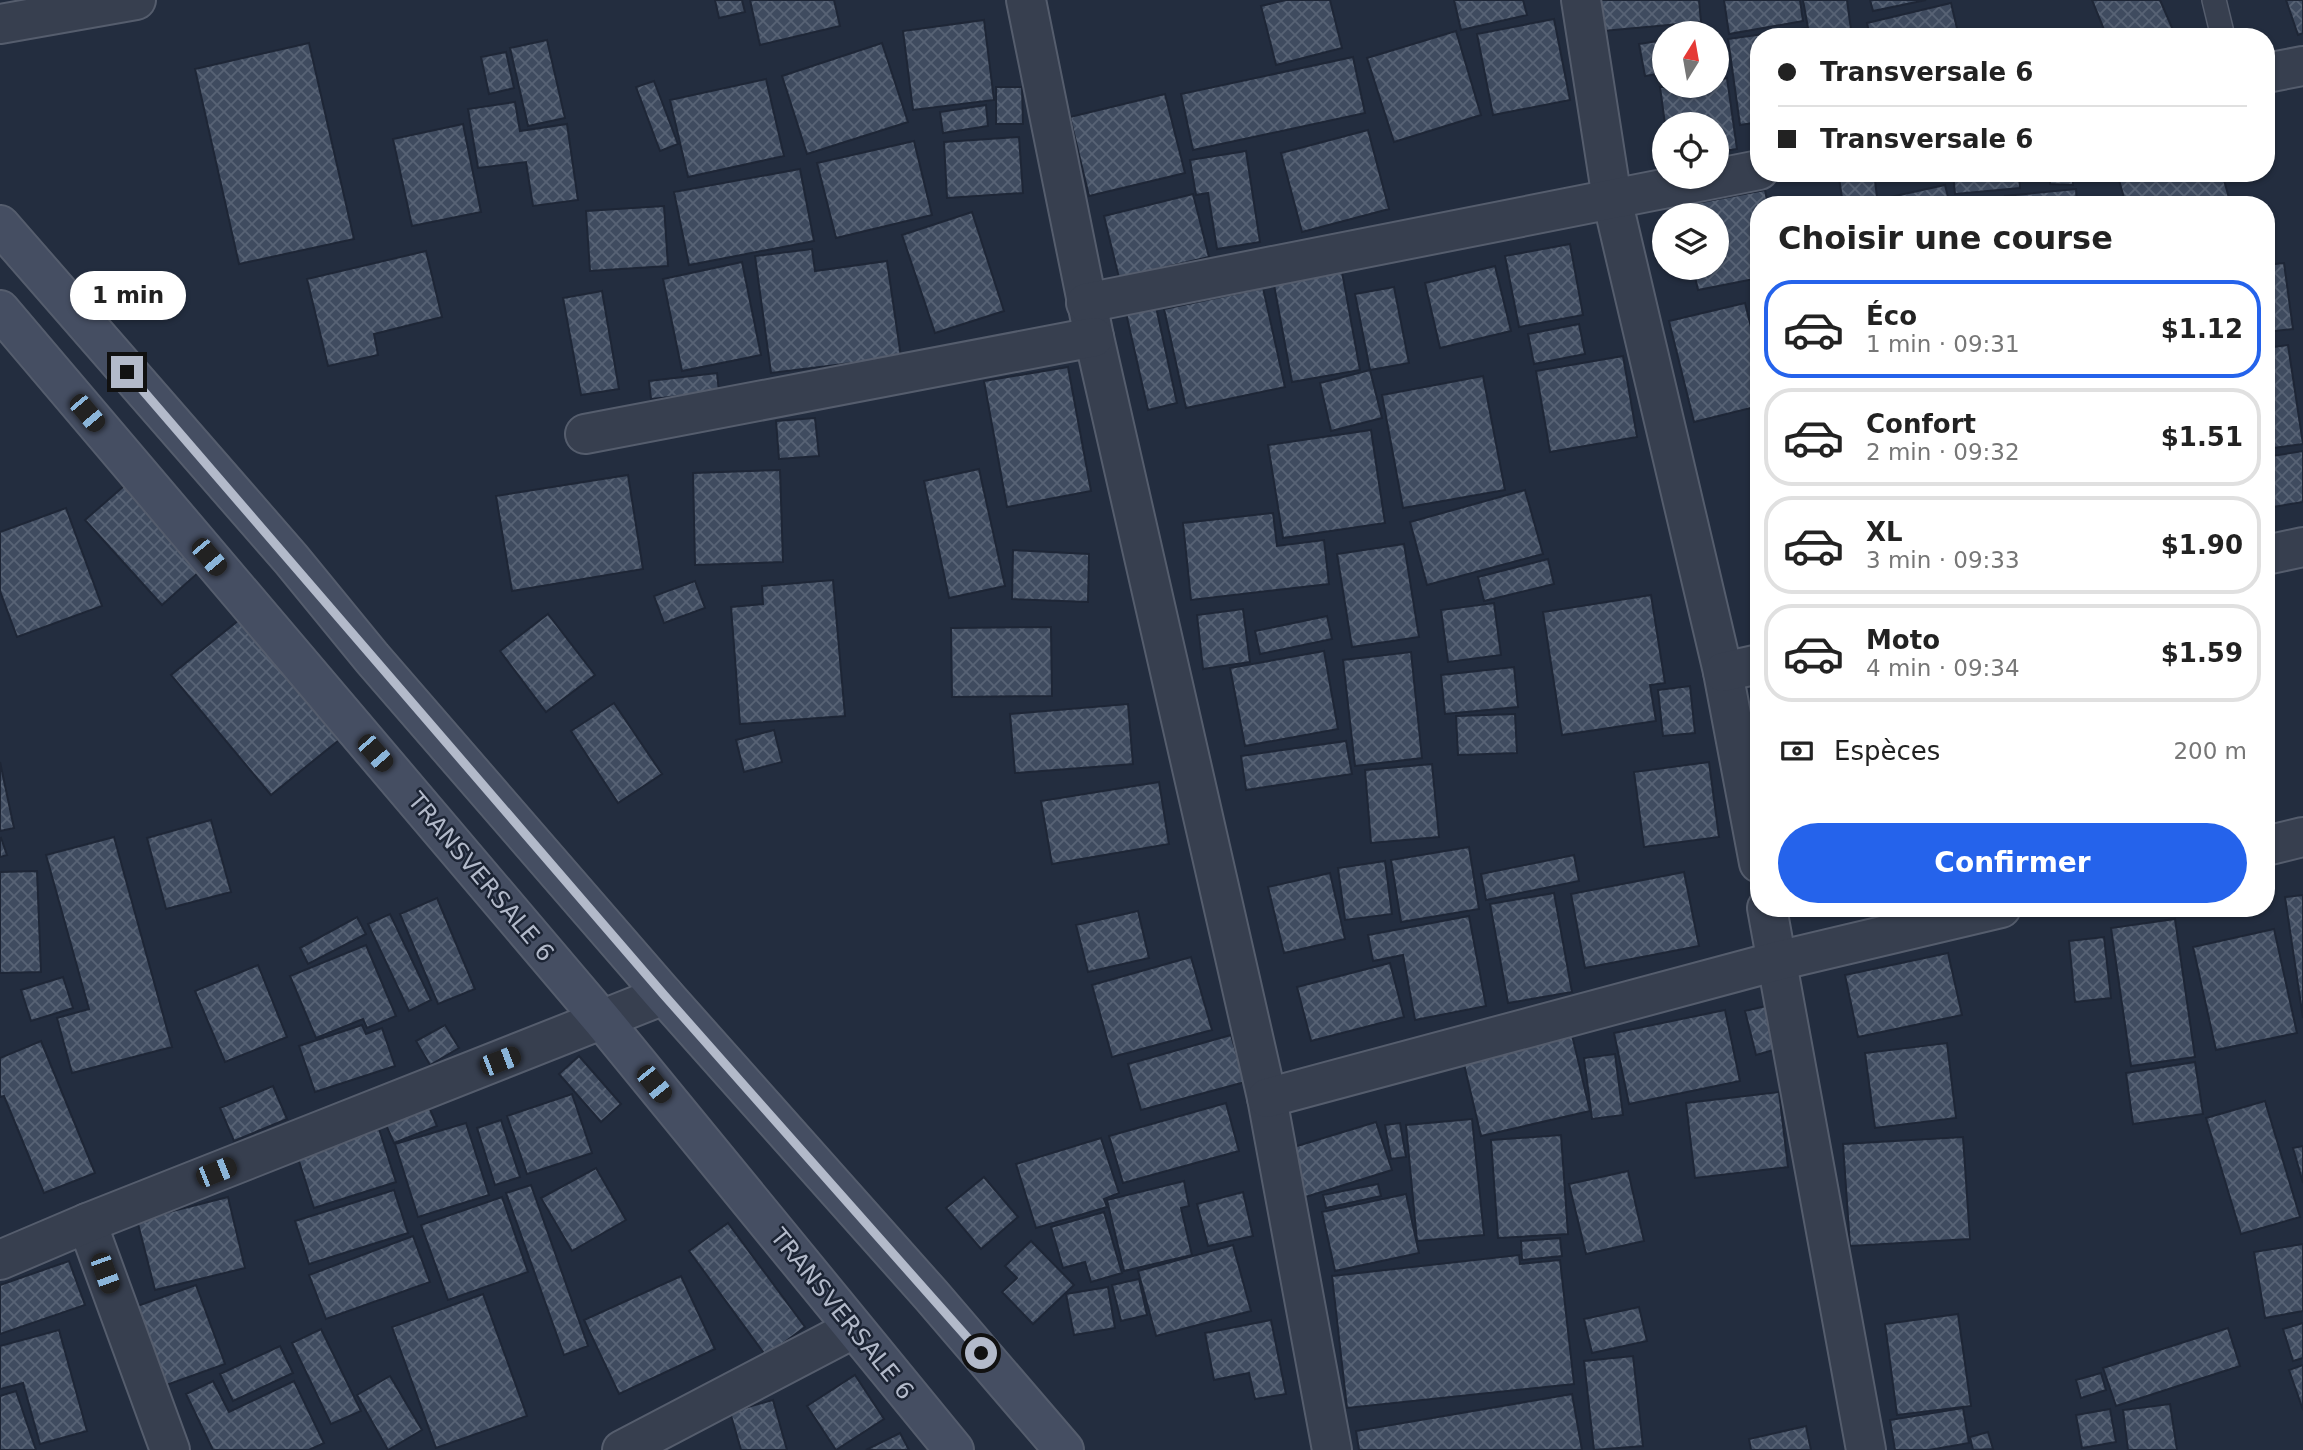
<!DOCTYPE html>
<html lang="fr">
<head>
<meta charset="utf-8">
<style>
	body { margin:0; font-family:"DejaVu Sans",sans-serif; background:#f6f6f6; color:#222; height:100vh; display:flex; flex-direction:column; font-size:26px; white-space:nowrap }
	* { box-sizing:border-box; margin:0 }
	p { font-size:23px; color:#767676 }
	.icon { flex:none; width:38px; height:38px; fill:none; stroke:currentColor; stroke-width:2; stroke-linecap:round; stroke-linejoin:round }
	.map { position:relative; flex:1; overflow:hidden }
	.sheet { position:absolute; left:1750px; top:196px; width:525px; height:721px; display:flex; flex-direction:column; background:#fff; border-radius:28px; box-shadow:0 2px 5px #0004 }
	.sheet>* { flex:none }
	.hud { position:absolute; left:1750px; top:28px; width:525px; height:154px; border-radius:28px; box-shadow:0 2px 5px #0004; display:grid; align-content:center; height:154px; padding:0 28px; background:#fff }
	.needle { width:46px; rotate:11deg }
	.fabs { position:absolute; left:1652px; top:21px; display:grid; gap:14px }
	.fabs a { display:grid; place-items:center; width:77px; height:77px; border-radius:50%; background:#fff; box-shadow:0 2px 5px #0004; font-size:35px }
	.end { position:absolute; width:32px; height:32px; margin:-16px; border:9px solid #b3baca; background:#111; box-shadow:0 0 0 4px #111 }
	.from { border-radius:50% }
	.bubble { position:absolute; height:49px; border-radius:24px; background:#fff; box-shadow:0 2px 5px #0004; font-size:23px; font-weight:600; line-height:49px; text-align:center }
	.car { position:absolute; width:21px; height:42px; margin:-21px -10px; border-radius:9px; box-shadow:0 0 5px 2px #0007; background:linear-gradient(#222 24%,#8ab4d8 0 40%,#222 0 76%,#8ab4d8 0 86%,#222 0) }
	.hud b { display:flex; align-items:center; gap:24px; height:66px; font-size:26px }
	.hud b+b { border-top:2px solid #e0e0e0 }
	.hud i { width:18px; height:18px; background:#222 }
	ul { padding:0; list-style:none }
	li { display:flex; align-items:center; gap:21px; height:98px; margin:0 14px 10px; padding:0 14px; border:4px solid #e0e0e0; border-radius:28px }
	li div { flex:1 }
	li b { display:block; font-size:26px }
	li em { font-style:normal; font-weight:600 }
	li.active { border-color:#2563eb }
	li>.icon { width:63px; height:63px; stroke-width:1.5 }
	h2 { padding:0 28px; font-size:32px; line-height:84px }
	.pay { display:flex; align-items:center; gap:18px; height:77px; padding:0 28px; font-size:26px }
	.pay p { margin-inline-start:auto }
	.action { display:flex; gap:14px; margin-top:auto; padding:14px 28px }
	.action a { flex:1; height:80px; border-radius:42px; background:#2563eb; color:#fff; font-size:28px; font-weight:600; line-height:80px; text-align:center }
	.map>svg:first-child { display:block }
	.building { fill:url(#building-cross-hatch); stroke:#1e2636; stroke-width:2 }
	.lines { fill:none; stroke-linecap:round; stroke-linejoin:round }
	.lane-casing { stroke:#555d6d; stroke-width:26 }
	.street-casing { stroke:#555d6d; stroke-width:42 }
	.secondary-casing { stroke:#555d6d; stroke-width:42 }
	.lane { stroke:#373f4f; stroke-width:23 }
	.street { stroke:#373f4f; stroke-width:38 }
	.secondary { stroke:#454e62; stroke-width:38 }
	.route { stroke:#b3baca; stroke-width:9 }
	.labels { text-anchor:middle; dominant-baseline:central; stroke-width:5; stroke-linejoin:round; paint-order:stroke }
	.street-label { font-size:24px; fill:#b3baca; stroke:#1c2434 }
</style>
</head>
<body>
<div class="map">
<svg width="2303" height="1450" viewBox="0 0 2303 1450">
	<defs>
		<pattern id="building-cross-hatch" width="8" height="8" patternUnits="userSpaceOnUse" patternTransform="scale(1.75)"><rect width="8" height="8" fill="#3f4b5f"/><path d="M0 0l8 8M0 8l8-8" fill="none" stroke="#586375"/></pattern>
	</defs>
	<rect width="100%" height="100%" fill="#232d3f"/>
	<g class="building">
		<path d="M715 0H742L745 12 719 18Z"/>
		<path d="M750 0H834L840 26 760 45Z"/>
		<path d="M1286 0H1330L1342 48 1276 65 1261 6Z"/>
		<path d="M1454 0H1523L1527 15 1461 30Z"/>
		<path d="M1600 0H1699L1701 22 1603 31Z"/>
		<path d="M1724 0H1800L1803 21 1729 34Z"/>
		<path d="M1803 0H1847L1852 37H1759V122L1740 125 1728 39 1808 28Z"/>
		<path d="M1870 0H1926L1873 11Z"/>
		<path d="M2092 0H2160L2176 37H2107Z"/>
		<path d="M2286 0H2303V33L2298 35Z"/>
		<path d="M1951 3 1959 37H1870L1867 23Z"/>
		<path d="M1554 19 1570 100 1493 115 1477 34Z"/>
		<path d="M984 20 994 100 913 110 903 31Z"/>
		<path d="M1456 31 1481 115 1394 142 1367 58Z"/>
		<path d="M547 40 565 118 528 126 510 48Z"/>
		<path d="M1664 40V73L1645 76 1639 44Z"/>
		<path d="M309 43 354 239 239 264 195 69Z"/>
		<path d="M882 43 908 122 807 154 782 76Z"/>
		<path d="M506 52 514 88 489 94 481 57Z"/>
		<path d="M1353 57 1365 113 1193 150 1181 94Z"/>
		<path d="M1727 78 1737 149 1717 152V124H1665L1660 87 1717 86V80Z"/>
		<path d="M766 79 784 156 688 177 670 100Z"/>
		<path d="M654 81 678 144 660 151 636 87Z"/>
		<path d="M996 87H1022L1023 124H996Z"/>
		<path d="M1165 94 1185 173 1089 196 1070 117Z"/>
		<path d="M515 102 520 131 567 124 578 200 533 206 526 162 478 168 468 109Z"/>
		<path d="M986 105 988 126 943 133 940 112Z"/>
		<path d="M463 124 481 212 412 226 393 139Z"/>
		<path d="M1368 130 1389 209 1302 232 1281 153Z"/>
		<path d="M1019 137 1023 193 947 198 944 142Z"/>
		<path d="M914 141 932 215 836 238 817 163Z"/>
		<path d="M1246 151 1260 242 1217 249 1208 193 1196 195 1190 160Z"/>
		<path d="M800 169 814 241 689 265 674 192Z"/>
		<path d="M1874 173 1878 205H1843L1839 178Z"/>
		<path d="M1953 173H2019L2020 188 1955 194Z"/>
		<path d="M2050 173H2073V185L2050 184Z"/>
		<path d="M2117 173H2222L2231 205H2126Z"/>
		<path d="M1945 185 1950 205H1888L1886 198Z"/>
		<path d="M2076 189 2077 205H2006L2005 196Z"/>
		<path d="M1765 190 1768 205H1759V278L1698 290 1693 268H1717V215H1683L1681 206Z"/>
		<path d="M1193 194 1209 257 1119 278 1104 216Z"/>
		<path d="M664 206 668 266 590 271 586 211Z"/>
		<path d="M972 212 1004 311 935 333 902 235Z"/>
		<path d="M1570 244 1583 315 1519 327 1505 256Z"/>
		<path d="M812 249 815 271 887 261 901 357 771 373 755 256Z"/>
		<path d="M426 251 442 317 374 334 378 355 328 366 307 279Z"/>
		<path d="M742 262 761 355 682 371 663 279Z"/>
		<path d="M2284 263 2293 329 2266 332V265Z"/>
		<path d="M1495 266 1511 331 1440 348 1425 283Z"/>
		<path d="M1342 272 1360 370 1292 382 1274 285Z"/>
		<path d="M1394 287 1409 363 1370 370 1355 294Z"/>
		<path d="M1263 288 1285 387 1186 408 1164 309Z"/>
		<path d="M602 291 619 389 581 395 563 298Z"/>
		<path d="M1745 303 1759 359V406L1694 422 1669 321Z"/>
		<path d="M1156 307 1177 403 1148 410 1126 313Z"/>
		<path d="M1759 312V334L1754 313Z"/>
		<path d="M1579 324 1585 354 1534 364 1528 334Z"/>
		<path d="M2288 345 2303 444 2266 449V348Z"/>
		<path d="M1623 356 1637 437 1550 452 1536 371Z"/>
		<path d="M1068 367 1091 491 1007 507 984 381Z"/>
		<path d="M1370 370 1382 418 1331 431 1320 383Z"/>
		<path d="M717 373 719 392 651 399 649 381Z"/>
		<path d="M1483 376 1505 490 1403 508 1382 395Z"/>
		<path d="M815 418 819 456 779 459 776 421Z"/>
		<path d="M1371 430 1385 523 1283 538 1268 445Z"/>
		<path d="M2303 451V502L2267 508 2266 457Z"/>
		<path d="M979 469 1005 586 949 598 924 481Z"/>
		<path d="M780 470 783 562 695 565 693 473Z"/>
		<path d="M628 475 643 569 512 591 496 496Z"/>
		<path d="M124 486 200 571 162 605 85 520Z"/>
		<path d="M1525 490 1543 554 1427 585 1410 522Z"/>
		<path d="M66 508 102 606 17 637 0 591V532Z"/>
		<path d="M1273 513 1277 546 1324 540 1329 584 1191 600 1183 523Z"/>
		<path d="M1404 544 1419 637 1352 647 1337 554Z"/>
		<path d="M1013 550 1089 554 1088 602 1012 599Z"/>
		<path d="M1548 559 1554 584 1484 601 1478 577Z"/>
		<path d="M833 580 845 716 740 724 731 607 763 604 762 586Z"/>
		<path d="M695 581 705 608 664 623 654 596Z"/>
		<path d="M1651 595 1665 683 1650 685 1656 721 1562 735 1543 612Z"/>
		<path d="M1494 603 1501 655 1448 662 1441 610Z"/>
		<path d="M1243 609 1250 662 1203 669 1197 615Z"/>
		<path d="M548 614 595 675 546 712 500 651Z"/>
		<path d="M1327 616 1332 639 1260 654 1255 631Z"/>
		<path d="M239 620 339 740 271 795 171 675Z"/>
		<path d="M1051 627 1052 696 952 697 951 628Z"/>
		<path d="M1324 651 1338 729 1245 746 1230 668Z"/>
		<path d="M1411 652 1422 758 1355 766 1343 660Z"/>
		<path d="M1514 667 1518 707 1445 714 1441 675Z"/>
		<path d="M1690 686 1695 733 1663 736 1658 690Z"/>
		<path d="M614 703 662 774 618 803 571 731Z"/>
		<path d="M1128 704 1133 764 1015 773 1010 714Z"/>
		<path d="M1515 714 1517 753 1458 755 1456 716Z"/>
		<path d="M774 730 782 762 744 772 736 740Z"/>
		<path d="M1346 741 1352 774 1246 790 1241 756Z"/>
		<path d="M0 762 14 828 0 831Z"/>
		<path d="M1709 762 1719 837 1644 847 1634 772Z"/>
		<path d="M1432 764 1439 837 1371 843 1365 770Z"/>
		<path d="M1159 782 1169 844 1052 864 1041 801Z"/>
		<path d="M211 820 231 892 166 909 147 838Z"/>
		<path d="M114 837 172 1047 72 1073 57 1018 89 1009 46 855Z"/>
		<path d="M1 838 7 855 0 857V839Z"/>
		<path d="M1469 847 1479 909 1401 922 1391 860Z"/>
		<path d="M1574 855 1579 881 1486 900 1481 874Z"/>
		<path d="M1385 861 1392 914 1345 920 1338 868Z"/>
		<path d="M37 871 41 972 0 973V872Z"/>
		<path d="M1684 872 1699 946 1585 968 1571 894Z"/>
		<path d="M1330 873 1345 939 1284 953 1268 887Z"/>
		<path d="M1554 893 1572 992 1508 1003 1490 904Z"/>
		<path d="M2303 895V1018L2285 897Z"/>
		<path d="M437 898 475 989 438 1004 400 914Z"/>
		<path d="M1873 908H1902L1875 915Z"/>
		<path d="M1138 911 1149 958 1088 972 1076 925Z"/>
		<path d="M390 914 431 1000 409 1011 368 924Z"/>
		<path d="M1469 916 1486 1006 1415 1020 1403 955 1373 961 1368 935Z"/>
		<path d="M357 917 366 934 308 964 300 948Z"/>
		<path d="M2175 919 2195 1057 2131 1066 2111 928Z"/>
		<path d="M2274 929 2297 1033 2216 1050 2193 947Z"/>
		<path d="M2104 937 2111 998 2075 1002 2069 941Z"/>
		<path d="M366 945 396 1016 367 1028 363 1019 316 1038 290 976Z"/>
		<path d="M1948 953 1962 1015 1858 1037 1845 975Z"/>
		<path d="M1191 957 1212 1030 1112 1057 1092 985Z"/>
		<path d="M1390 963 1404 1017 1311 1041 1297 987Z"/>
		<path d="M258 965 287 1037 225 1062 195 991Z"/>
		<path d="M63 977 73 1008 31 1021 21 990Z"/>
		<path d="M1766 1006 1777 1049 1756 1055 1745 1011Z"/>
		<path d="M1725 1010 1740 1081 1629 1104 1614 1033Z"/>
		<path d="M1568 1018 1590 1111 1481 1136 1459 1043Z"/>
		<path d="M362 1025 366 1034 382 1028 395 1066 315 1092 299 1046Z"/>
		<path d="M445 1025 459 1048 430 1065 416 1041Z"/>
		<path d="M1231 1035 1245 1082 1141 1110 1128 1064Z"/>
		<path d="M41 1041 95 1173 44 1193 4 1096 0 1097V1058Z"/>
		<path d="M1947 1043 1956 1118 1875 1128 1865 1053Z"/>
		<path d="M1615 1054 1623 1115 1592 1119 1584 1058Z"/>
		<path d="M579 1056 621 1104 601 1122 559 1074Z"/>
		<path d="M2195 1062 2203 1114 2133 1124 2126 1073Z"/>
		<path d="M273 1086 287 1119 234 1141 220 1108Z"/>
		<path d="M1779 1092 1788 1167 1695 1178 1686 1103Z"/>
		<path d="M572 1094 592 1153 527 1174 507 1116Z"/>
		<path d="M2265 1101 2300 1217 2241 1234 2206 1118Z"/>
		<path d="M1226 1103 1239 1151 1123 1183 1109 1136Z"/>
		<path d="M429 1107 437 1126 394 1143 386 1125Z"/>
		<path d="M1472 1119 1484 1235 1417 1241 1406 1125Z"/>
		<path d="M501 1120 520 1177 495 1185 477 1128Z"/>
		<path d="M1376 1122 1392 1170 1299 1199 1284 1150Z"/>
		<path d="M466 1123 489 1195 418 1217 395 1144Z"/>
		<path d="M1400 1123 1406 1157 1391 1159 1385 1125Z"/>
		<path d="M379 1129 396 1182 314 1208 297 1155Z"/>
		<path d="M1561 1135 1568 1234 1498 1238 1491 1140Z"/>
		<path d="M1963 1137 1970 1239 1850 1246 1843 1144Z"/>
		<path d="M1101 1138 1119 1193 1104 1199 1107 1207 1036 1228 1016 1164Z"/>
		<path d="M2303 1146V1183L2293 1148Z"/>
		<path d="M596 1168 626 1220 572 1251 541 1198Z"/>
		<path d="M1628 1171 1644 1241 1586 1254 1569 1184Z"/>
		<path d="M984 1177 1018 1217 981 1249 946 1208Z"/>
		<path d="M1184 1181 1189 1206 1181 1208 1192 1255 1124 1271 1107 1200Z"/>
		<path d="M1378 1184 1381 1196 1326 1208 1323 1195Z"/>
		<path d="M531 1185 588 1346 564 1355 506 1193Z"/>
		<path d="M394 1190 408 1233 309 1264 295 1221Z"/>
		<path d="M1243 1192 1253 1236 1208 1246 1197 1204Z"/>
		<path d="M1406 1194 1419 1253 1335 1271 1322 1212Z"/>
		<path d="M228 1197 245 1268 155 1290 137 1220Z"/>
		<path d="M502 1197 528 1272 448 1300 421 1225Z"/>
		<path d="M1104 1212 1122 1273 1091 1282 1085 1262 1063 1268 1051 1227Z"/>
		<path d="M728 1223 805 1327 766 1356 689 1251Z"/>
		<path d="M413 1236 430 1282 326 1319 309 1275Z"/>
		<path d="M1560 1238 1562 1256 1522 1260 1521 1241Z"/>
		<path d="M1031 1241 1074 1285 1033 1324 1002 1292 1017 1278 1005 1266Z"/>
		<path d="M2303 1244V1311L2265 1318 2254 1252Z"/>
		<path d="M1233 1245 1251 1311 1156 1336 1138 1271Z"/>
		<path d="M1519 1255 1520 1264 1560 1260 1574 1384 1347 1408 1332 1276Z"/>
		<path d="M69 1261 85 1305 0 1334V1285Z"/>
		<path d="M681 1276 715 1349 619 1394 584 1320Z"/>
		<path d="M1139 1279 1147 1315 1121 1321 1112 1285Z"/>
		<path d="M196 1285 225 1364 158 1388 129 1309Z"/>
		<path d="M1108 1287 1115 1328 1074 1335 1066 1294Z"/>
		<path d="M483 1294 527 1416 436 1448 392 1327Z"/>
		<path d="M1639 1307 1647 1341 1592 1353 1584 1319Z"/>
		<path d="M1958 1314 1971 1406 1897 1415 1885 1324Z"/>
		<path d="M1271 1320 1286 1394 1255 1399 1249 1373 1214 1380 1205 1333Z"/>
		<path d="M2303 1323V1358L2293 1361 2283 1329Z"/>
		<path d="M2228 1328 2240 1366 2116 1406 2103 1368Z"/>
		<path d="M321 1329 361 1411 331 1424 292 1343Z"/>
		<path d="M59 1330 87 1431 40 1444 23 1383 0 1389V1346Z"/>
		<path d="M280 1346 293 1373 233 1401 220 1374Z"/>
		<path d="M1633 1356 1643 1446 1594 1450 1584 1361Z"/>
		<path d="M2303 1365V1410L2289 1370Z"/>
		<path d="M2101 1373 2106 1390 2081 1398 2076 1380Z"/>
		<path d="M855 1375 884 1419 836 1450 807 1406Z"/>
		<path d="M390 1376 422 1430 388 1450 357 1395Z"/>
		<path d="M213 1381 229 1412 294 1381 324 1443 309 1450H213L186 1394Z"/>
		<path d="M16 1391 36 1450H0V1396Z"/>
		<path d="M1572 1394 1582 1450H1359L1356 1431Z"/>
		<path d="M773 1400 787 1450H741L730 1412Z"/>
		<path d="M2170 1404 2177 1450H2128L2123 1410Z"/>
		<path d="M1963 1408 1969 1443 1929 1450H1895L1890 1420Z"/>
		<path d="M2110 1409 2116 1442 2082 1448 2076 1415Z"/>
		<path d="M1806 1426 1811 1450H1751L1749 1439Z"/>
		<path d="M1988 1432 1993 1449 1973 1450 1970 1437Z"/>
		<path d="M900 1433 909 1450H866Z"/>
	</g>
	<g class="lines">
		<defs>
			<path id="lane" d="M2214 0 2223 37"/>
			<g id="street">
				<path d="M1026 0 1094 337 1267 1098 1332 1450"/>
				<path d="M1581 0 1612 199 1723 672 1759 863"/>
				<path d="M0 24 136 0"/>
				<path d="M2266 73 2303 66"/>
				<path d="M1086 303 1759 170"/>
				<path d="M585 434 1094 337"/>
				<path d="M2266 555 2303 547"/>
				<path d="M1723 672 1759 664"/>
				<path d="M2266 846 2303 837"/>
				<path d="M1767 908 1866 1450"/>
				<path d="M1267 1098 1777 961 2001 908"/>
				<path d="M87 1223 170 1450"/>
				<path d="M0 1260 87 1223 664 995"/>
				<path d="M622 1450 853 1329"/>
			</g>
			<g id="secondary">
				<path d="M0 225 291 559 372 658 664 995 931 1295 1064 1450"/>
				<path d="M0 310 603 1021 954 1450"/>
			</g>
		</defs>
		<use href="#lane" class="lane-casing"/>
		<use href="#street" class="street-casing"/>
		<use href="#secondary" class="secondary-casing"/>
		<use href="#lane" class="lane"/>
		<use href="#street" class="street"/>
		<use href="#secondary" class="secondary"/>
	</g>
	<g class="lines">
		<path class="route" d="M127 372 664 995 981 1353"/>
	</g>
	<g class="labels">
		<g class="street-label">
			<text transform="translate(481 877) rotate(50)">TRANSVERSALE 6</text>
			<text transform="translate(842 1314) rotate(51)">TRANSVERSALE 6</text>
		</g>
	</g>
</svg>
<div class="fabs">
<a><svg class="needle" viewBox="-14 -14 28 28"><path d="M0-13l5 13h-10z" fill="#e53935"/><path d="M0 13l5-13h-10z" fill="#767676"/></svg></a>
<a><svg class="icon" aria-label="locate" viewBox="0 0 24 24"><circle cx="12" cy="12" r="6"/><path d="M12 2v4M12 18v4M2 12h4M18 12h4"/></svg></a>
<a><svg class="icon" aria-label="layers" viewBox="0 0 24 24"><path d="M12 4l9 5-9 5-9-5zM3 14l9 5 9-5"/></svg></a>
</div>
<i class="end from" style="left:981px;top:1353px"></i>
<i class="end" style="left:127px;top:372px"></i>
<div class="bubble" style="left:70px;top:271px;width:116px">1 min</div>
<i class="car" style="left:87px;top:413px;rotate:140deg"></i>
<i class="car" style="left:209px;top:557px;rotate:140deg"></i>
<i class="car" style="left:375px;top:753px;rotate:139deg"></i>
<i class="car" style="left:500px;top:1061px;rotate:69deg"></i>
<i class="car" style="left:654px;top:1084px;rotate:141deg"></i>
<i class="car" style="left:216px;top:1172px;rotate:68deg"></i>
<i class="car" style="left:105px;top:1273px;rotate:160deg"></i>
<div class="hud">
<b><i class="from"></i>Transversale 6</b>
<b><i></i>Transversale 6</b>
</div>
<section class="sheet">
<h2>Choisir une course</h2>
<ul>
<li class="active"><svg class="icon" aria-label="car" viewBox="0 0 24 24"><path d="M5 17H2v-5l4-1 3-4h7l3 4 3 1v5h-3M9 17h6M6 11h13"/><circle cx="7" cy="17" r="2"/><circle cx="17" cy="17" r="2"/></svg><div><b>Éco</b><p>1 min · 09:31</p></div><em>$1.12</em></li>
<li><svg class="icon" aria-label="car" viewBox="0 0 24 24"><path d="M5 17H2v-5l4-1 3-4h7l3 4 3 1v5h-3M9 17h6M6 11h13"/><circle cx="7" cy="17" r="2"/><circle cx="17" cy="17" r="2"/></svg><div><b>Confort</b><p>2 min · 09:32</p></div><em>$1.51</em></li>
<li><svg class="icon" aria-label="car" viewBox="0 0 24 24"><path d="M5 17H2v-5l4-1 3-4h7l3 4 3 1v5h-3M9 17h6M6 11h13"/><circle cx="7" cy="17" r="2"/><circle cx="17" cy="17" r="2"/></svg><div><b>XL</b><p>3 min · 09:33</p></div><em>$1.90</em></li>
<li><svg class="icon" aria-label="car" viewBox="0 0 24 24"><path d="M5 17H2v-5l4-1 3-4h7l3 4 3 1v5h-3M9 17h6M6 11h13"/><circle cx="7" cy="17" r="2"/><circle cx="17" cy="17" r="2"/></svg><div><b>Moto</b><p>4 min · 09:34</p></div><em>$1.59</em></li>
</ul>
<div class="pay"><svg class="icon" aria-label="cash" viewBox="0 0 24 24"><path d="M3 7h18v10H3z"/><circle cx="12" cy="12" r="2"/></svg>Espèces<p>200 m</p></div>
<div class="action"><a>Confirmer</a></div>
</section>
</div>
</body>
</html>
